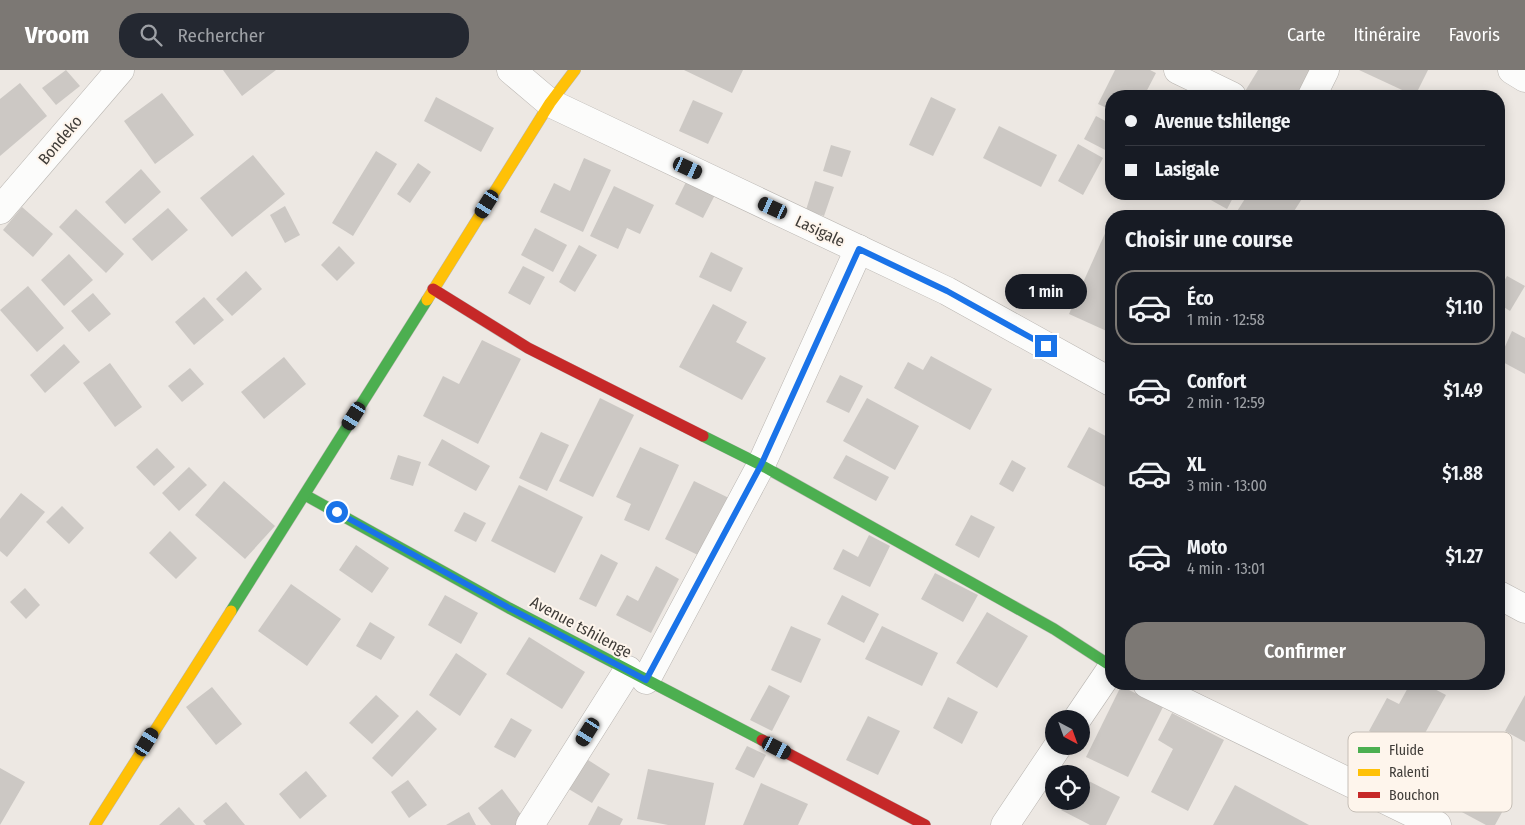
<!DOCTYPE html>
<html lang="fr">
<head>
<meta charset="utf-8">
<style>
	body { margin:0; font-family:"Fira Sans Condensed",sans-serif; background:#242831; color:#f1f3f6; height:100vh; display:flex; flex-direction:column; font-size:19px; white-space:nowrap }
	* { box-sizing:border-box; margin:0 }
	p { font-size:16px; color:#9ea1a6 }
	.icon { flex:none; width:28px; height:28px; fill:none; stroke:currentColor; stroke-width:2; stroke-linecap:round; stroke-linejoin:round }
	.map { position:relative; flex:1; overflow:hidden }
	.side { position:absolute; left:1105px; top:140px; width:400px; height:480px; display:flex; flex-direction:column; background:#171b24; border-radius:20px; box-shadow:0 2px 12px #0003 }
	.side>* { flex:none }
	.top-card { position:absolute; left:1105px; top:20px; width:400px; height:110px; border-radius:20px; box-shadow:0 2px 12px #0003; display:grid; align-content:center; height:110px; padding:0 20px; background:#171b24 }
	.needle { width:32px; rotate:139deg }
	.buttons { position:absolute; left:1045px; top:640px; display:grid; gap:10px }
	.buttons a { display:grid; place-items:center; width:45px; height:45px; border-radius:50%; background:#171b24; box-shadow:0 2px 12px #0003; font-size:25px }
	.end { position:absolute; width:22px; height:22px; margin:-11px; border:6px solid #1a73e8; background:#fff; box-shadow:0 0 0 2px #fff }
	.from { border-radius:50% }
	.bubble { position:absolute; height:35px; border-radius:18px; background:#171b24; box-shadow:0 2px 12px #0003; font-size:16px; font-weight:600; line-height:35px; text-align:center }
	.car { position:absolute; width:15px; height:30px; margin:-15px -8px; border-radius:6px; box-shadow:0 0 4px 1px #0007; background:linear-gradient(#222 24%,#8ab4d8 0 40%,#222 0 76%,#8ab4d8 0 86%,#222 0) }
	.top-card b { display:flex; align-items:center; gap:18px; height:48px; font-size:19px }
	.top-card b+b { border-top:1px solid #363941 }
	.top-card i { width:12px; height:12px; background:#f1f3f6 }
	ul { padding:0; list-style:none }
	li { display:flex; align-items:center; gap:15px; height:75px; margin:0 10px 8px; padding:0 10px; border:2px solid transparent; border-radius:20px }
	li div { flex:1 }
	li b { display:block; font-size:19px }
	li em { font-style:normal; font-weight:600 }
	li.active { border-color:#7c7874 }
	li>.icon { width:45px; height:45px; stroke-width:1.5 }
	h2 { padding:0 20px; font-size:22px; line-height:60px }
	.primary-button { display:flex; gap:10px; margin-top:auto; padding:10px 20px }
	.primary-button a { flex:1; height:58px; border-radius:20px; background:#7c7874; color:#fff; font-size:20px; font-weight:600; line-height:58px; text-align:center }
	header { display:flex; align-items:center; gap:30px; box-sizing:border-box; height:70px; padding:0 25px; background:#7c7874; color:#fff }
	header strong { font-size:24px }
	nav { display:flex; gap:28px; margin-inline-start:auto; font-size:18px }
	.search { width:350px; height:45px; background:#242831; display:flex; align-items:center; gap:12px; box-sizing:border-box; padding:0 18px; border-radius:20px; color:#9ea1a6; font-size:19px }
	.map>svg:first-child { display:block }
	.building { fill:#ccc8c4 }
	.lines { fill:none; stroke-linecap:round; stroke-linejoin:round }
	.street-casing { stroke:#b9b5b1; stroke-width:29 }
	.fast-casing { stroke:#b9b5b1; stroke-width:12 }
	.slow-casing { stroke:#b9b5b1; stroke-width:12 }
	.jam-casing { stroke:#b9b5b1; stroke-width:12 }
	.street { stroke:#fcfcfb; stroke-width:28 }
	.fast { stroke:#4caf50; stroke-width:11 }
	.slow { stroke:#ffc107; stroke-width:11 }
	.jam { stroke:#c62828; stroke-width:11 }
	.route { stroke:#1a73e8; stroke-width:6 }
	.labels { text-anchor:middle; dominant-baseline:central; stroke-width:4; stroke-linejoin:round; paint-order:stroke }
	.street-label { font-size:16px; fill:#3f3c38; stroke:#fef5ec }
	.key { fill:#fef5ec; stroke:#c5beb6; stroke-width:1 }
	.key-label { font-size:14px; fill:#3f3c38 }
</style>
</head>
<body>
<header>
<strong>Vroom</strong>
<div class="search"><svg class="icon" aria-label="search" viewBox="0 0 24 24"><circle cx="10" cy="10" r="6"/><path d="M15 15l6 6"/></svg>Rechercher</div>
<nav><a>Carte</a><a>Itinéraire</a><a>Favoris</a></nav>
</header>
<div class="map">
<svg width="1525" height="755" viewBox="0 0 1525 755">
	<rect width="100%" height="100%" fill="#ede8e3"/>
	<g class="building">
		<path d="M66 0 80 16 56 35 42 18Z"/>
		<path d="M223 0H276L242 26Z"/>
		<path d="M684 0H743L732 23Z"/>
		<path d="M1115 0H1150L1156 3 1144 26H1111V40L1098 34Z"/>
		<path d="M1258 0H1311L1296 26H1250L1244 23Z"/>
		<path d="M1359 0H1428L1415 26Z"/>
		<path d="M20 13 47 46 0 86V29Z"/>
		<path d="M162 23 194 65 155 94 124 51Z"/>
		<path d="M436 27 494 58 481 82 424 51Z"/>
		<path d="M931 27 956 39 933 86 909 75Z"/>
		<path d="M693 30 723 43 708 74 679 61Z"/>
		<path d="M1096 46 1111 54V83L1084 69Z"/>
		<path d="M999 56 1057 85 1041 117 983 88Z"/>
		<path d="M1078 74 1103 88 1083 125 1058 111Z"/>
		<path d="M831 75 851 81 842 107 823 101Z"/>
		<path d="M376 81 397 94 353 166 332 153Z"/>
		<path d="M253 85 285 124 232 167 200 128Z"/>
		<path d="M584 88 611 100 583 162 540 142 554 113 570 121Z"/>
		<path d="M418 93 431 102 410 133 397 124Z"/>
		<path d="M141 99 161 122 125 154 105 132Z"/>
		<path d="M688 108 716 123 703 148 675 134Z"/>
		<path d="M815 111 834 117 824 146 806 140Z"/>
		<path d="M614 116 654 135 640 164 627 158 618 179 590 166Z"/>
		<path d="M1200 124H1235L1227 139Z"/>
		<path d="M1248 124H1305L1291 146H1234Z"/>
		<path d="M285 136 300 165 285 173 270 145Z"/>
		<path d="M22 137 53 164 33 187 3 160Z"/>
		<path d="M168 138 188 160 152 191 132 169Z"/>
		<path d="M76 139 124 184 106 203 59 157Z"/>
		<path d="M1111 150V263L1069 244Z"/>
		<path d="M535 158 567 175 553 202 521 185Z"/>
		<path d="M579 175 597 185 575 222 559 212Z"/>
		<path d="M339 176 355 193 337 211 321 195Z"/>
		<path d="M711 182 743 198 731 222 699 207Z"/>
		<path d="M69 184 93 210 64 236 41 210Z"/>
		<path d="M523 196 545 207 530 235 508 223Z"/>
		<path d="M246 201 262 219 232 246 216 229Z"/>
		<path d="M1507 206 1525 216 1510 241 1499 234V220Z"/>
		<path d="M28 216 64 258 37 282 0 240Z"/>
		<path d="M93 223 111 244 89 262 71 241Z"/>
		<path d="M204 227 224 250 194 275 175 252Z"/>
		<path d="M713 234 747 252 736 272 766 288 742 330 679 297Z"/>
		<path d="M1512 261 1525 268V304L1499 290Z"/>
		<path d="M482 270 521 289 478 374 423 346 443 306 459 314Z"/>
		<path d="M64 274 80 292 45 323 30 305Z"/>
		<path d="M931 286 992 319 970 360 894 318 908 292 923 300Z"/>
		<path d="M284 287 306 314 264 349 241 322Z"/>
		<path d="M110 293 142 337 115 357 83 313Z"/>
		<path d="M190 298 204 314 182 332 168 316Z"/>
		<path d="M840 305 863 316 849 343 826 332Z"/>
		<path d="M600 328 634 345 593 427 559 411Z"/>
		<path d="M867 328 919 356 895 400 843 371Z"/>
		<path d="M1089 357 1111 369V420L1067 397Z"/>
		<path d="M541 362 569 375 547 421 519 408Z"/>
		<path d="M442 369 490 396 476 421 428 395Z"/>
		<path d="M640 377 679 395 649 461 624 450 631 434 616 427Z"/>
		<path d="M157 378 175 397 154 416 136 397Z"/>
		<path d="M398 385 421 392 413 416 390 409Z"/>
		<path d="M846 385 889 407 876 431 833 408Z"/>
		<path d="M1012 390 1026 398 1013 422 999 414Z"/>
		<path d="M189 397 207 415 179 441 162 423Z"/>
		<path d="M224 411 275 456 245 489 195 445Z"/>
		<path d="M694 411 731 429 702 487 665 469Z"/>
		<path d="M519 415 583 447 555 503 491 471Z"/>
		<path d="M21 423 45 442 7 487 0 481V449Z"/>
		<path d="M62 436 84 458 69 474 46 452Z"/>
		<path d="M464 442 486 453 476 472 454 461Z"/>
		<path d="M971 445 995 457 979 488 955 475Z"/>
		<path d="M170 461 197 488 176 509 149 483Z"/>
		<path d="M869 465 890 476 870 517 833 499 843 479 858 487Z"/>
		<path d="M356 475 389 498 372 523 339 500Z"/>
		<path d="M601 484 618 493 596 537 579 529Z"/>
		<path d="M656 496 679 509 651 563 616 545 627 525 638 531Z"/>
		<path d="M935 503 978 525 963 552 921 529Z"/>
		<path d="M291 514 341 549 307 596 258 561Z"/>
		<path d="M25 518 40 535 26 549 10 532Z"/>
		<path d="M445 525 478 543 461 574 428 555Z"/>
		<path d="M842 525 879 544 864 573 827 554Z"/>
		<path d="M987 542 1028 566 997 618 956 593Z"/>
		<path d="M370 552 395 567 381 590 356 576Z"/>
		<path d="M791 556 821 569 801 613 771 600Z"/>
		<path d="M882 556 938 583 922 616 865 589Z"/>
		<path d="M529 567 585 602 562 639 506 604Z"/>
		<path d="M456 583 487 604 460 646 429 625Z"/>
		<path d="M1410 614H1425L1446 625 1413 685 1369 661 1387 628 1399 634Z"/>
		<path d="M769 615 790 626 772 661 750 650Z"/>
		<path d="M1121 616 1163 637 1128 707 1086 687Z"/>
		<path d="M212 617 242 654 216 675 186 637Z"/>
		<path d="M376 625 399 646 372 674 349 653Z"/>
		<path d="M1525 625V672L1505 661Z"/>
		<path d="M948 627 978 642 962 674 933 658Z"/>
		<path d="M417 640 437 659 392 707 372 688Z"/>
		<path d="M1172 643 1224 670 1188 741 1151 722 1173 679 1158 670Z"/>
		<path d="M868 646 900 661 878 705 846 690Z"/>
		<path d="M511 648 532 660 515 688 494 677Z"/>
		<path d="M747 676 766 685 754 708 735 699Z"/>
		<path d="M585 688 610 704 592 733 567 718Z"/>
		<path d="M0 698 25 712 0 755Z"/>
		<path d="M648 699 714 713 705 755H668L637 749Z"/>
		<path d="M306 701 327 726 300 749 279 724Z"/>
		<path d="M1444 703 1472 719 1478 708 1511 726 1495 755H1486L1432 726Z"/>
		<path d="M1081 707 1120 727 1106 755H1090L1061 740 1066 731H1081Z"/>
		<path d="M408 710 427 735 409 748 391 722Z"/>
		<path d="M761 713 808 734 798 755H743Z"/>
		<path d="M1235 715 1309 755H1213Z"/>
		<path d="M502 719 528 754 527 755H491L478 738Z"/>
		<path d="M226 732 245 755H206L203 751Z"/>
		<path d="M598 736 623 749 620 755H588Z"/>
		<path d="M179 737 195 755H159Z"/>
		<path d="M469 742 476 755H446Z"/>
	</g>
	<g class="lines">
		<defs>
			<g id="street">
				<path d="M511 0 550 33 947 221 1111 312"/>
				<path d="M1178 0 1232 26"/>
				<path d="M1512 0 1525 8"/>
				<path d="M1312 26 1325 0"/>
				<path d="M0 140 120 0"/>
				<path d="M1499 525 1525 539"/>
				<path d="M646 610 761 395 859 179"/>
				<path d="M1147 614 1437 755"/>
				<path d="M1077 649 1111 599"/>
				<path d="M530 755 628 600"/>
				<path d="M1005 755 1058 676"/>
			</g>
			<g id="fast">
				<path d="M703 366 761 395 1054 559 1111 596"/>
				<path d="M305 425 509 538 762 670"/>
				<path d="M231 541 427 230"/>
			</g>
			<g id="slow">
				<path d="M427 230 550 33 575 0"/>
				<path d="M95 755 231 541"/>
			</g>
			<g id="jam">
				<path d="M433 219 528 278 703 366"/>
				<path d="M762 670 925 755"/>
			</g>
		</defs>
		<use href="#street" class="street-casing"/>
		<use href="#fast" class="fast-casing"/>
		<use href="#slow" class="slow-casing"/>
		<use href="#jam" class="jam-casing"/>
		<use href="#street" class="street"/>
		<use href="#fast" class="fast"/>
		<use href="#slow" class="slow"/>
		<use href="#jam" class="jam"/>
	</g>
	<g class="lines">
		<path class="route" d="M337 442 509 538 646 610 761 395 859 179 947 221 1046 276"/>
	</g>
	<g class="labels">
		<g class="street-label">
			<text transform="translate(60 70) rotate(-50)">Bondeko</text>
			<text transform="translate(820 161) rotate(25)">Lasigale</text>
			<text transform="translate(581 557) rotate(28)">Avenue tshilenge</text>
		</g>
	</g>
	<rect x="1348" y="662" width="164" height="80" rx="8" class="key"/>
	<rect x="1358" y="677" width="22" height="6" fill="#4caf50"/>
	<rect x="1358" y="699" width="22" height="7" fill="#ffc107"/>
	<rect x="1358" y="722" width="22" height="6" fill="#c62828"/>
	<g class="key-label">
		<text x="1389" y="685">Fluide</text>
		<text x="1389" y="707">Ralenti</text>
		<text x="1389" y="730">Bouchon</text>
	</g>
</svg>
<div class="buttons">
<a><svg class="needle" viewBox="-14 -14 28 28"><path d="M0-13l5 13h-10z" fill="#e53935"/><path d="M0 13l5-13h-10z" fill="#9ea1a6"/></svg></a>
<a><svg class="icon" aria-label="locate" viewBox="0 0 24 24"><circle cx="12" cy="12" r="6"/><path d="M12 2v4M12 18v4M2 12h4M18 12h4"/></svg></a>
</div>
<i class="end from" style="left:337px;top:442px"></i>
<i class="end" style="left:1046px;top:276px"></i>
<div class="bubble" style="left:1005px;top:204px;width:82px">1 min</div>
<i class="car" style="left:688px;top:98px;rotate:115deg"></i>
<i class="car" style="left:487px;top:134px;rotate:212deg"></i>
<i class="car" style="left:773px;top:138px;rotate:295deg"></i>
<i class="car" style="left:354px;top:346px;rotate:212deg"></i>
<i class="car" style="left:588px;top:662px;rotate:212deg"></i>
<i class="car" style="left:147px;top:672px;rotate:32deg"></i>
<i class="car" style="left:777px;top:678px;rotate:117deg"></i>
<div class="top-card">
<b><i class="from"></i>Avenue tshilenge</b>
<b><i></i>Lasigale</b>
</div>
<section class="side">
<h2>Choisir une course</h2>
<ul>
<li class="active"><svg class="icon" aria-label="car" viewBox="0 0 24 24"><path d="M5 17H2v-5l4-1 3-4h7l3 4 3 1v5h-3M9 17h6M6 11h13"/><circle cx="7" cy="17" r="2"/><circle cx="17" cy="17" r="2"/></svg><div><b>Éco</b><p>1 min · 12:58</p></div><em>$1.10</em></li>
<li><svg class="icon" aria-label="car" viewBox="0 0 24 24"><path d="M5 17H2v-5l4-1 3-4h7l3 4 3 1v5h-3M9 17h6M6 11h13"/><circle cx="7" cy="17" r="2"/><circle cx="17" cy="17" r="2"/></svg><div><b>Confort</b><p>2 min · 12:59</p></div><em>$1.49</em></li>
<li><svg class="icon" aria-label="car" viewBox="0 0 24 24"><path d="M5 17H2v-5l4-1 3-4h7l3 4 3 1v5h-3M9 17h6M6 11h13"/><circle cx="7" cy="17" r="2"/><circle cx="17" cy="17" r="2"/></svg><div><b>XL</b><p>3 min · 13:00</p></div><em>$1.88</em></li>
<li><svg class="icon" aria-label="car" viewBox="0 0 24 24"><path d="M5 17H2v-5l4-1 3-4h7l3 4 3 1v5h-3M9 17h6M6 11h13"/><circle cx="7" cy="17" r="2"/><circle cx="17" cy="17" r="2"/></svg><div><b>Moto</b><p>4 min · 13:01</p></div><em>$1.27</em></li>
</ul>
<div class="primary-button"><a>Confirmer</a></div>
</section>
</div>
</body>
</html>
